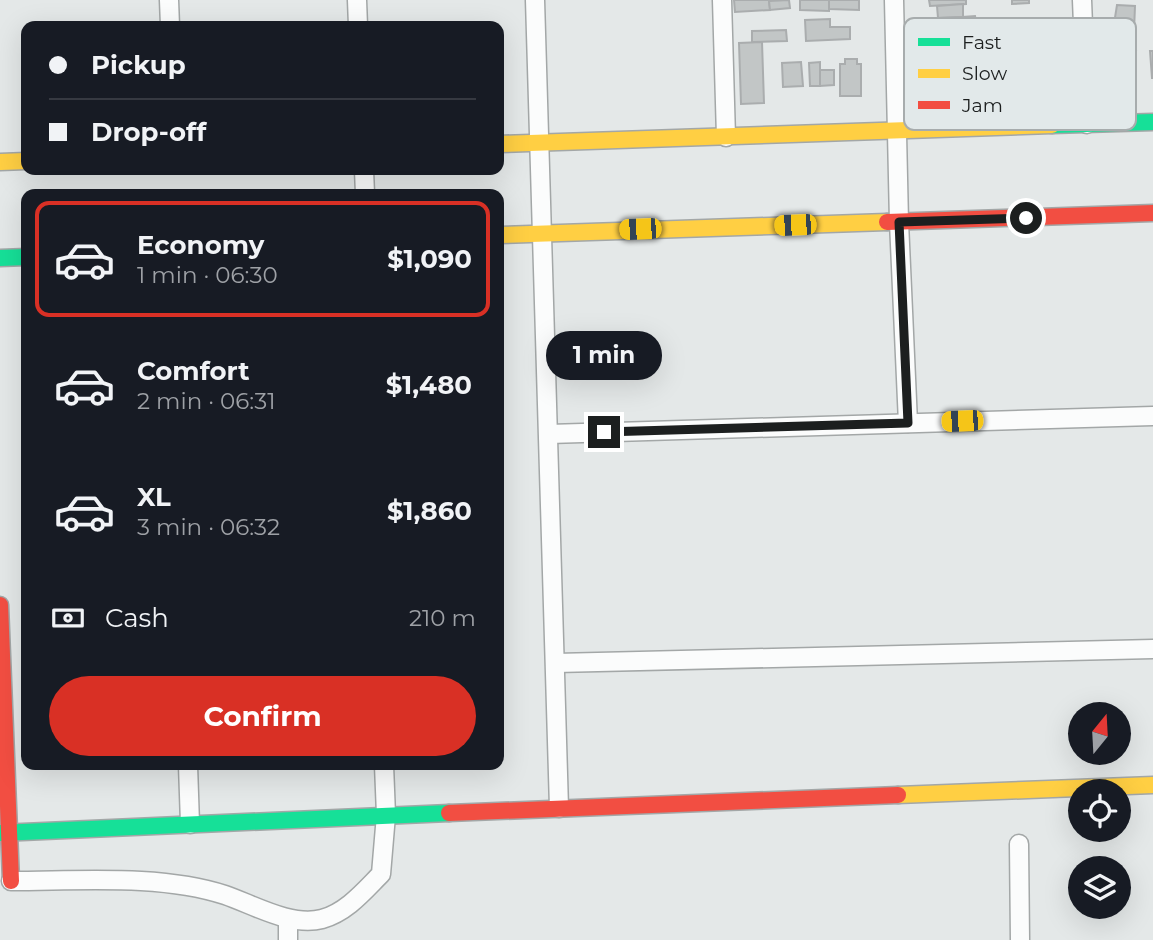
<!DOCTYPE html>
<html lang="en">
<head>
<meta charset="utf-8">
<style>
	body { margin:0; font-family:Montserrat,sans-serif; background:#20242c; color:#f1f3f6; height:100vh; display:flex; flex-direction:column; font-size:26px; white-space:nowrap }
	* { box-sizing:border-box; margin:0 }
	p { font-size:23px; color:#9ea1a6 }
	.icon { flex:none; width:38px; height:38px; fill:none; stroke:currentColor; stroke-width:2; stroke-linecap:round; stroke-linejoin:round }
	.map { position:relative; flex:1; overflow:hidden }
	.panel { position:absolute; left:21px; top:189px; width:483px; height:581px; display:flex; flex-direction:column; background:#171b24; border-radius:14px; box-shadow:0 7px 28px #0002 }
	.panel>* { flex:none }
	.hud { position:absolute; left:21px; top:21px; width:483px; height:154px; border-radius:14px; box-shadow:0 7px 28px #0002; display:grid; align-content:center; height:154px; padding:0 28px; background:#171b24 }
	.needle { width:46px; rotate:18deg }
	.tools { position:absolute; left:1068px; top:702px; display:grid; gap:14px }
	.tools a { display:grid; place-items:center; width:63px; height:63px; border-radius:50%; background:#171b24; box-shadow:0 7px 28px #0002; font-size:35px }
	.end { position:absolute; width:32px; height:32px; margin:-16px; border:9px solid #1c1f1f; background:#fff; box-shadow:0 0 0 4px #fff }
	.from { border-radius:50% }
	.bubble { position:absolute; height:49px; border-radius:24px; background:#171b24; box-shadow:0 7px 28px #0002; font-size:23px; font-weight:700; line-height:49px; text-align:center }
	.car { position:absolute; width:21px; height:42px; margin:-21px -10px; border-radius:9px; box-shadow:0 0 5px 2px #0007; background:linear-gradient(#f5c518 24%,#345 0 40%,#f5c518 0 76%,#345 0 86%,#f5c518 0) }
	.hud b { display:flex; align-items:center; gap:24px; height:66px; font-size:26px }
	.hud b+b { border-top:2px solid #363941 }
	.hud i { width:18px; height:18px; background:#f1f3f6 }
	ul { padding:12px 0 0; list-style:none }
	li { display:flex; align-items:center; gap:21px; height:116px; margin:0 14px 10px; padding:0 14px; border:4px solid transparent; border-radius:14px }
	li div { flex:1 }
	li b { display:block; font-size:26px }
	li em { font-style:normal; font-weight:700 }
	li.current { border-color:#d93025 }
	li>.icon { width:63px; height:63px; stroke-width:1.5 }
	.pay { display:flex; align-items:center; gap:18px; height:77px; padding:0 28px; font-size:26px }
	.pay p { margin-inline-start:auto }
	.primary-button { display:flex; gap:14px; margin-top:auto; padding:14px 28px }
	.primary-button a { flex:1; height:80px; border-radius:42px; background:#d93025; color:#fff; font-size:28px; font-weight:700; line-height:80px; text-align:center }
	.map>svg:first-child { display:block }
	.building { fill:#c2c6c6; stroke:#aaadae; stroke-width:2 }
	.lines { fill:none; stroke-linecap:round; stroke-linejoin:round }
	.street-casing { stroke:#a3a7a7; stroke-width:21 }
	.fast-casing { stroke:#a3a7a7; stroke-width:19 }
	.slow-casing { stroke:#a3a7a7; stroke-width:19 }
	.jam-casing { stroke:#a3a7a7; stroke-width:19 }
	.street { stroke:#fbfcfc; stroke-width:18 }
	.fast { stroke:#16e098; stroke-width:16 }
	.slow { stroke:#ffcf43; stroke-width:16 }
	.jam { stroke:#f24e42; stroke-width:16 }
	.route { stroke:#1c1f1f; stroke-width:9 }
	.key { fill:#e2e9ea; stroke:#a7acad; stroke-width:2 }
	.key-label { font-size:19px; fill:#1c1f1f }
</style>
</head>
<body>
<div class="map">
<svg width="1153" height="940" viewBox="0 0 1153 940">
	<rect width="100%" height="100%" fill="#e4e8e8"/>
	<g class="building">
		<path d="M734 0H769L770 10 735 12Z"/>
		<path d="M789 0 790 8 770 10 769 1Z"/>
		<path d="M800 0H829V11L800 10Z"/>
		<path d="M829 0H859V10L829 9Z"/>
		<path d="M929 0H966V4L930 6Z"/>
		<path d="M1012 0H1029V3L1012 4Z"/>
		<path d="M963 4V17L938 18 937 6Z"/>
		<path d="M1117 5 1135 6 1134 31 1113 30Z"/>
		<path d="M975 16 976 22 964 23 963 17Z"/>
		<path d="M963 17 964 23 938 24V18Z"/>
		<path d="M830 19V27H850V39L806 41 805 20Z"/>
		<path d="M786 30 787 41 752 42V31Z"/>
		<path d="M1110 30 1134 31 1136 50 1122 49V41H1117V47H1109Z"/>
		<path d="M762 42 764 103 741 104 739 43Z"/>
		<path d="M1150 51H1153V78H1152Z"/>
		<path d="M845 59H857V64H861V96H840V64H845Z"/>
		<path d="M801 62 803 86 783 87 782 63Z"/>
		<path d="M820 62V86H810L809 63Z"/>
		<path d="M820 70H834V85L820 86Z"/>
	</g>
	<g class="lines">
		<defs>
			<g id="street">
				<path d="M169 0 170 26"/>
				<path d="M357 0 358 26"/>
				<path d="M535 0 559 808"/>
				<path d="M722 0 726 137"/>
				<path d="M894 0 899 222 908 423"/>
				<path d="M1082 0 1087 124"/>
				<path d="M364 170 365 194"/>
				<path d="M549 434 1153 416"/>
				<path d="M556 663 1153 649"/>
				<path d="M188 765 190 824"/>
				<path d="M1019 844 1020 940"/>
				<path d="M11 881C79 881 161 874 225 895 254 905 291 927 322 919 347 912 364 891 381 874L386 815 384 765"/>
				<path d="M288 919V940"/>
			</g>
			<g id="fast">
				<path d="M1052 125 1153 122"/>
				<path d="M0 258 26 257"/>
				<path d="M0 833 449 813"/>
			</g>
			<g id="slow">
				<path d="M499 144 1052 125"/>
				<path d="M0 162 26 161"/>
				<path d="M499 235 887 222"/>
				<path d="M898 795 1153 785"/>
			</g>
			<g id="jam">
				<path d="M887 222 1153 213"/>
				<path d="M0 605 11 881"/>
				<path d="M449 813 898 795"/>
			</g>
		</defs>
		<use href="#street" class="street-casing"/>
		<use href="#fast" class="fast-casing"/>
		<use href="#slow" class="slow-casing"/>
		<use href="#jam" class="jam-casing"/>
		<use href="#street" class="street"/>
		<use href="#fast" class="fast"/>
		<use href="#slow" class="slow"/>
		<use href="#jam" class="jam"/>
	</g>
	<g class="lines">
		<path class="route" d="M604 432 908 423 899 222 1026 218"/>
	</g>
	<rect x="904" y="18" width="232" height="112" rx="10" class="key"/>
	<rect x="918" y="38" width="32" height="8" fill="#16e098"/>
	<rect x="918" y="69" width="32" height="9" fill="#ffcf43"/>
	<rect x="918" y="101" width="32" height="8" fill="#f24e42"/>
	<g class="key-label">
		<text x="962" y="49">Fast</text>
		<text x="962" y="80">Slow</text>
		<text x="962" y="112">Jam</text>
	</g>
</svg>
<div class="tools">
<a><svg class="needle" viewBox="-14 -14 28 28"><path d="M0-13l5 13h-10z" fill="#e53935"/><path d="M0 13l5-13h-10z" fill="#9ea1a6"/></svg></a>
<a><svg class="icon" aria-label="locate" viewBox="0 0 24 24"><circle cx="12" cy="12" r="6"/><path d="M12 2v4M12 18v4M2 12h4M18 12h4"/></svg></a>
<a><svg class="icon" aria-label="layers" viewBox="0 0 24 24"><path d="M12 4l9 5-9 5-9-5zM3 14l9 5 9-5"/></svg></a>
</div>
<i class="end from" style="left:1026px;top:218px"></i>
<i class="end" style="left:604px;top:432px"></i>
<div class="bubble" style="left:546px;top:331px;width:116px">1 min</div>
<i class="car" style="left:795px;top:225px;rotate:268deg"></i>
<i class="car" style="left:640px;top:229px;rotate:268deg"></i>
<i class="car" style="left:962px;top:421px;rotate:268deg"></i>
<div class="hud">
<b><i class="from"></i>Pickup</b>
<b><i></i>Drop-off</b>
</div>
<section class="panel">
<ul>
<li class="current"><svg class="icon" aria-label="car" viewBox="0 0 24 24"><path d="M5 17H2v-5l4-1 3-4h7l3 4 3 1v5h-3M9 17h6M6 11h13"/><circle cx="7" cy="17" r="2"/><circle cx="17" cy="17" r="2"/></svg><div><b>Economy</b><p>1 min · 06:30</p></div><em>$1,090</em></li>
<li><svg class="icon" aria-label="car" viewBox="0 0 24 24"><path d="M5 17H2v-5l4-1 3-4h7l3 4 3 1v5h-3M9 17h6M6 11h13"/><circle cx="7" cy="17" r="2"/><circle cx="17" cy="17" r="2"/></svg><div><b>Comfort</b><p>2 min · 06:31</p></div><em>$1,480</em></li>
<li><svg class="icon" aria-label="car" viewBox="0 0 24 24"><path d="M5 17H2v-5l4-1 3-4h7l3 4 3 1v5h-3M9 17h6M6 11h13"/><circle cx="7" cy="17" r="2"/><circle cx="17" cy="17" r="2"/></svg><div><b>XL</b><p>3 min · 06:32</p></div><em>$1,860</em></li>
</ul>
<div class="pay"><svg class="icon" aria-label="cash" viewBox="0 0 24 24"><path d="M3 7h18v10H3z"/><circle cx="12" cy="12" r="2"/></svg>Cash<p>210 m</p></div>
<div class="primary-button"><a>Confirm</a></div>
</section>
</div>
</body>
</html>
